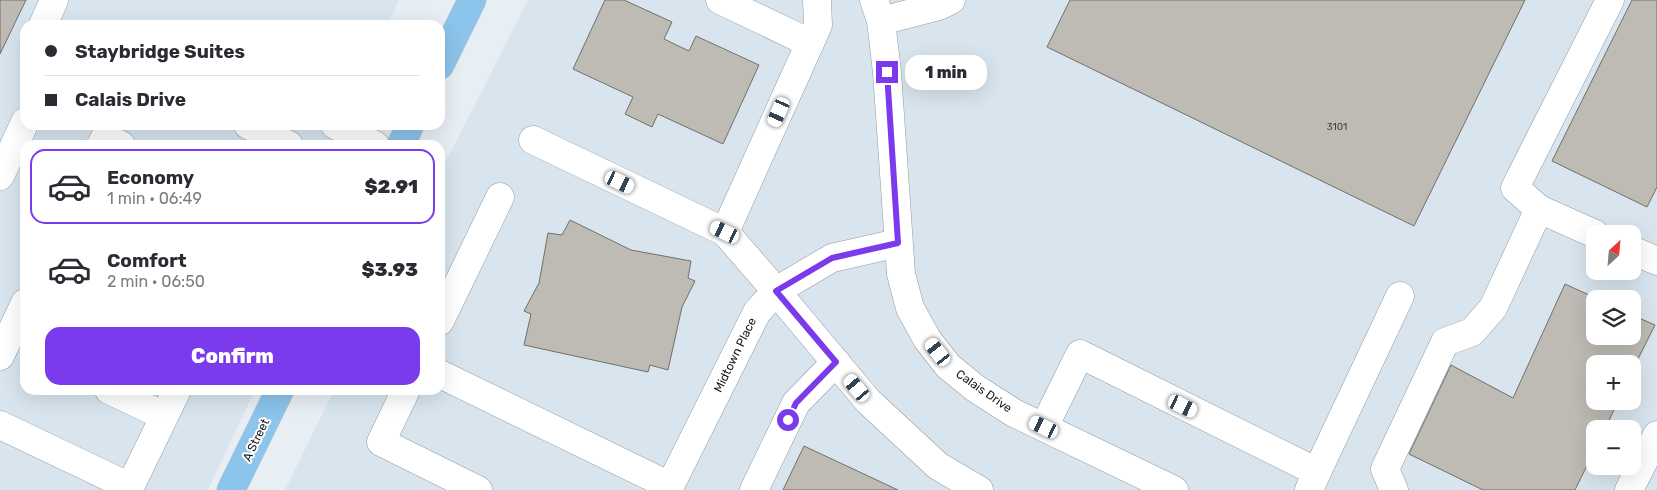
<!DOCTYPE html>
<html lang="en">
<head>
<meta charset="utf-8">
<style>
	body { margin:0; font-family:Rubik,sans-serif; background:#f7f7f7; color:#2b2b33; height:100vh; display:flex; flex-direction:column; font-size:19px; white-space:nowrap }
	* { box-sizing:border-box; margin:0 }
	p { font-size:16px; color:#7c7c81 }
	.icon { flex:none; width:28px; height:28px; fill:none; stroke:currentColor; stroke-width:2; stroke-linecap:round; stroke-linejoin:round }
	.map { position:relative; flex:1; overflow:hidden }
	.drawer { position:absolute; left:20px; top:140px; width:425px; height:255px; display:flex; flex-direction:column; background:#fff; border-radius:15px; box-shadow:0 5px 20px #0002 }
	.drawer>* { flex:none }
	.hud { position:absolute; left:20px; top:20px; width:425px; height:110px; border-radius:15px; box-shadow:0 5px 20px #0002; display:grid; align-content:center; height:110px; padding:0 25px; background:#fff }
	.needle { width:32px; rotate:26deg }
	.controls { position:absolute; left:1586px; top:225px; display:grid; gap:10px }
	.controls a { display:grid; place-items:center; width:55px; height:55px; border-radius:10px; background:#fff; box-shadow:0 5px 20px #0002; font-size:25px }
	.end { position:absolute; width:22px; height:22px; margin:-11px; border:6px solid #7c3aed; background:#fff; box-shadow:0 0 0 2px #fff }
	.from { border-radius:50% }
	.bubble { position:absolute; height:35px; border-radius:15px; background:#fff; box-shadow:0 5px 20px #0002; font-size:16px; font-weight:800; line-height:35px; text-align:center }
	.car { position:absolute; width:15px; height:30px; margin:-15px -8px; border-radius:6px; box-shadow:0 0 4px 1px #0007; background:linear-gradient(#fff 24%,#345 0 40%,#fff 0 76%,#345 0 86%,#fff 0) }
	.hud b { display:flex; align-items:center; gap:18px; height:48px; font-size:19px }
	.hud b+b { border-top:1px solid #e1e1e2 }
	.hud i { width:12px; height:12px; background:#2b2b33 }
	ul { padding:9px 0 0; list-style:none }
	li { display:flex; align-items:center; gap:15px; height:75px; margin:0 10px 8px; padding:0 15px; border:2px solid transparent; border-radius:15px }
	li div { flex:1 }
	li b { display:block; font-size:19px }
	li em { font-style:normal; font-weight:800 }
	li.on { border-color:#7c3aed }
	li>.icon { width:45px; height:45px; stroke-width:1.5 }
	.primary-button { display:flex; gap:10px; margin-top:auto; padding:10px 25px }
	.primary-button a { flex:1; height:58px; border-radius:15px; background:#7c3aed; color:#fff; font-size:20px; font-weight:800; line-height:58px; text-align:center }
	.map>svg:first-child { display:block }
	.built { fill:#d8e5ef; fill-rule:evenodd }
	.building { fill:#bebab4; stroke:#736f69 }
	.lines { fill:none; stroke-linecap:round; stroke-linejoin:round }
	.minor-casing { stroke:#959b9f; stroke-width:29 }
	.major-casing { stroke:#cccccd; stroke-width:29 }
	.minor { stroke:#fff; stroke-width:28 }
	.major { stroke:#8cc4eb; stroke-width:28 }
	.route { stroke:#7c3aed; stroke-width:6 }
	.labels { text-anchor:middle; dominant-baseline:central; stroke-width:4; stroke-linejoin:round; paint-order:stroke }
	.number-label { font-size:10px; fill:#404040 }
	.street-label { font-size:12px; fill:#16181a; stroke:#fff }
</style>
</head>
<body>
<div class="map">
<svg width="1657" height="490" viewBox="0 0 1657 490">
	<rect width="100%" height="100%" fill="#e8eff4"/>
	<g class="built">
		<path d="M0 0H399L387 25H25V125H337L326 145H25V390H255L208 490H0Z"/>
		<path d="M528 0H1657V490H285L334 390H440V173ZM1595 234H1632V271H1595ZM1595 299H1632V336H1595ZM1595 364H1632V401H1595ZM1595 429H1632V466H1595Z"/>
	</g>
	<g class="building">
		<path d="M0 0H26L0 54Z"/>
		<path d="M605 0H624L672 22 664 39 689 51 696 36 759 65 723 144 658 114 652 127 625 114 633 97 573 69Z"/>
		<path d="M1070 0H1525L1414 226 1047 47Z"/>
		<path d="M1632 0H1657V187L1647 207 1552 161Z"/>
		<path d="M570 220 631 250 691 261 688 278 695 281 682 307 668 370 650 365 648 372 524 345 531 314 524 311 539 283 548 233 562 235Z"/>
		<path d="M1565 284 1598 299H1595V336H1632V315L1655 325 1632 371V364H1595V401H1618L1605 429H1595V449L1575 490H1483L1409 454 1451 365 1513 398Z"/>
		<path d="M804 446 898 490H783Z"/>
	</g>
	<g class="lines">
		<defs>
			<g id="minor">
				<path d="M720 0 810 43"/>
				<path d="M874 0 881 21 887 72 901 274 910 308 927 339 948 366 975 388 1014 413 1174 490"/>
				<path d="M881 21 939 6 951 0"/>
				<path d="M43 25 54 0"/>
				<path d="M248 125 289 145"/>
				<path d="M335 125 375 145"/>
				<path d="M533 140 725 232 776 291 868 401 938 466 979 490"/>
				<path d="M101 145 105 137 121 145"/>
				<path d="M0 176 25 122"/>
				<path d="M725 232 818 25 817 0"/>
				<path d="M1595 234 1539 209 1515 188 1610 0"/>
				<path d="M1632 250 1657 261"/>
				<path d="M440 321 500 197"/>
				<path d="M0 356 25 303"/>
				<path d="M440 374 670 486"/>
				<path d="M109 390 164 416"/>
				<path d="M406 390 381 442 478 490"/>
				<path d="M0 425 130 487 177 390"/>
				<path d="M1044 427 1080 354 1317 472 1309 490"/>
				<path d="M1317 472 1400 296"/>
				<path d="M668 490 757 312 776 291 832 258 898 243"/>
				<path d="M754 490 796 403 836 362"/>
				<path d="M1394 490 1385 469 1445 342 1472 332 1493 308 1539 209"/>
				<path d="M1629 490 1657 435"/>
			</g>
			<g id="major">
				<path d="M440 65 472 0"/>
				<path d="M401 145 410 125"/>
				<path d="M231 490 280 390"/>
			</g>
		</defs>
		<use href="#minor" class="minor-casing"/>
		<use href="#major" class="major-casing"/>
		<use href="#minor" class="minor"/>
		<use href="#major" class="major"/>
	</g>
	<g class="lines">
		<path class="route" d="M788 420 796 403 836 362 776 291 832 258 898 243 887 72"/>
	</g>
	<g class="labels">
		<g class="number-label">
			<text x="1337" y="127">3101</text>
		</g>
		<g class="street-label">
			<text transform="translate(735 355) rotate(-64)">Midtown Place</text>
			<text transform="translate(984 391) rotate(35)">Calais Drive</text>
			<text transform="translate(256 440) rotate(-64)">A Street</text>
		</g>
	</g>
</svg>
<div class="controls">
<a><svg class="needle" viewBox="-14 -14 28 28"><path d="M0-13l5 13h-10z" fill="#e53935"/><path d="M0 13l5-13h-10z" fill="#7c7c81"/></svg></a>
<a><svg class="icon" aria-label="layers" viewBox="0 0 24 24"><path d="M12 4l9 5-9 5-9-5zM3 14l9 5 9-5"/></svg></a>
<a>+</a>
<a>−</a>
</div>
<i class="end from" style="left:788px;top:420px"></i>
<i class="end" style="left:887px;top:72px"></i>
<div class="bubble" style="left:905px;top:55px;width:82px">1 min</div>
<i class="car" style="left:779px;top:112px;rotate:204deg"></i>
<i class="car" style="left:620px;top:182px;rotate:116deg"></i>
<i class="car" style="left:725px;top:232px;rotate:296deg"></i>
<i class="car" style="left:938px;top:352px;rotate:322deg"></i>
<i class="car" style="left:857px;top:388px;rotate:320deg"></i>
<i class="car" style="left:1183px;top:406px;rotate:116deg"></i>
<i class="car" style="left:1044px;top:427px;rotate:296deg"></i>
<div class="hud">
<b><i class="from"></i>Staybridge Suites</b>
<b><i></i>Calais Drive</b>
</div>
<section class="drawer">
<ul>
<li class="on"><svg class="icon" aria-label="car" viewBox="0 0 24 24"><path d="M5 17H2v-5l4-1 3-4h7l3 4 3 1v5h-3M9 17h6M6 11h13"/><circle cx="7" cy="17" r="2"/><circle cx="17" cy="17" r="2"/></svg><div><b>Economy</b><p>1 min · 06:49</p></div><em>$2.91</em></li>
<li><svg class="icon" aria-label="car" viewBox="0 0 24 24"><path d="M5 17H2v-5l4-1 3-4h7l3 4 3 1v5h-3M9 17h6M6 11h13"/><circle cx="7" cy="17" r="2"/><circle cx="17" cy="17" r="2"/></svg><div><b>Comfort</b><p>2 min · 06:50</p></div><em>$3.93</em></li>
</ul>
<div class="primary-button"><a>Confirm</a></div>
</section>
</div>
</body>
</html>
